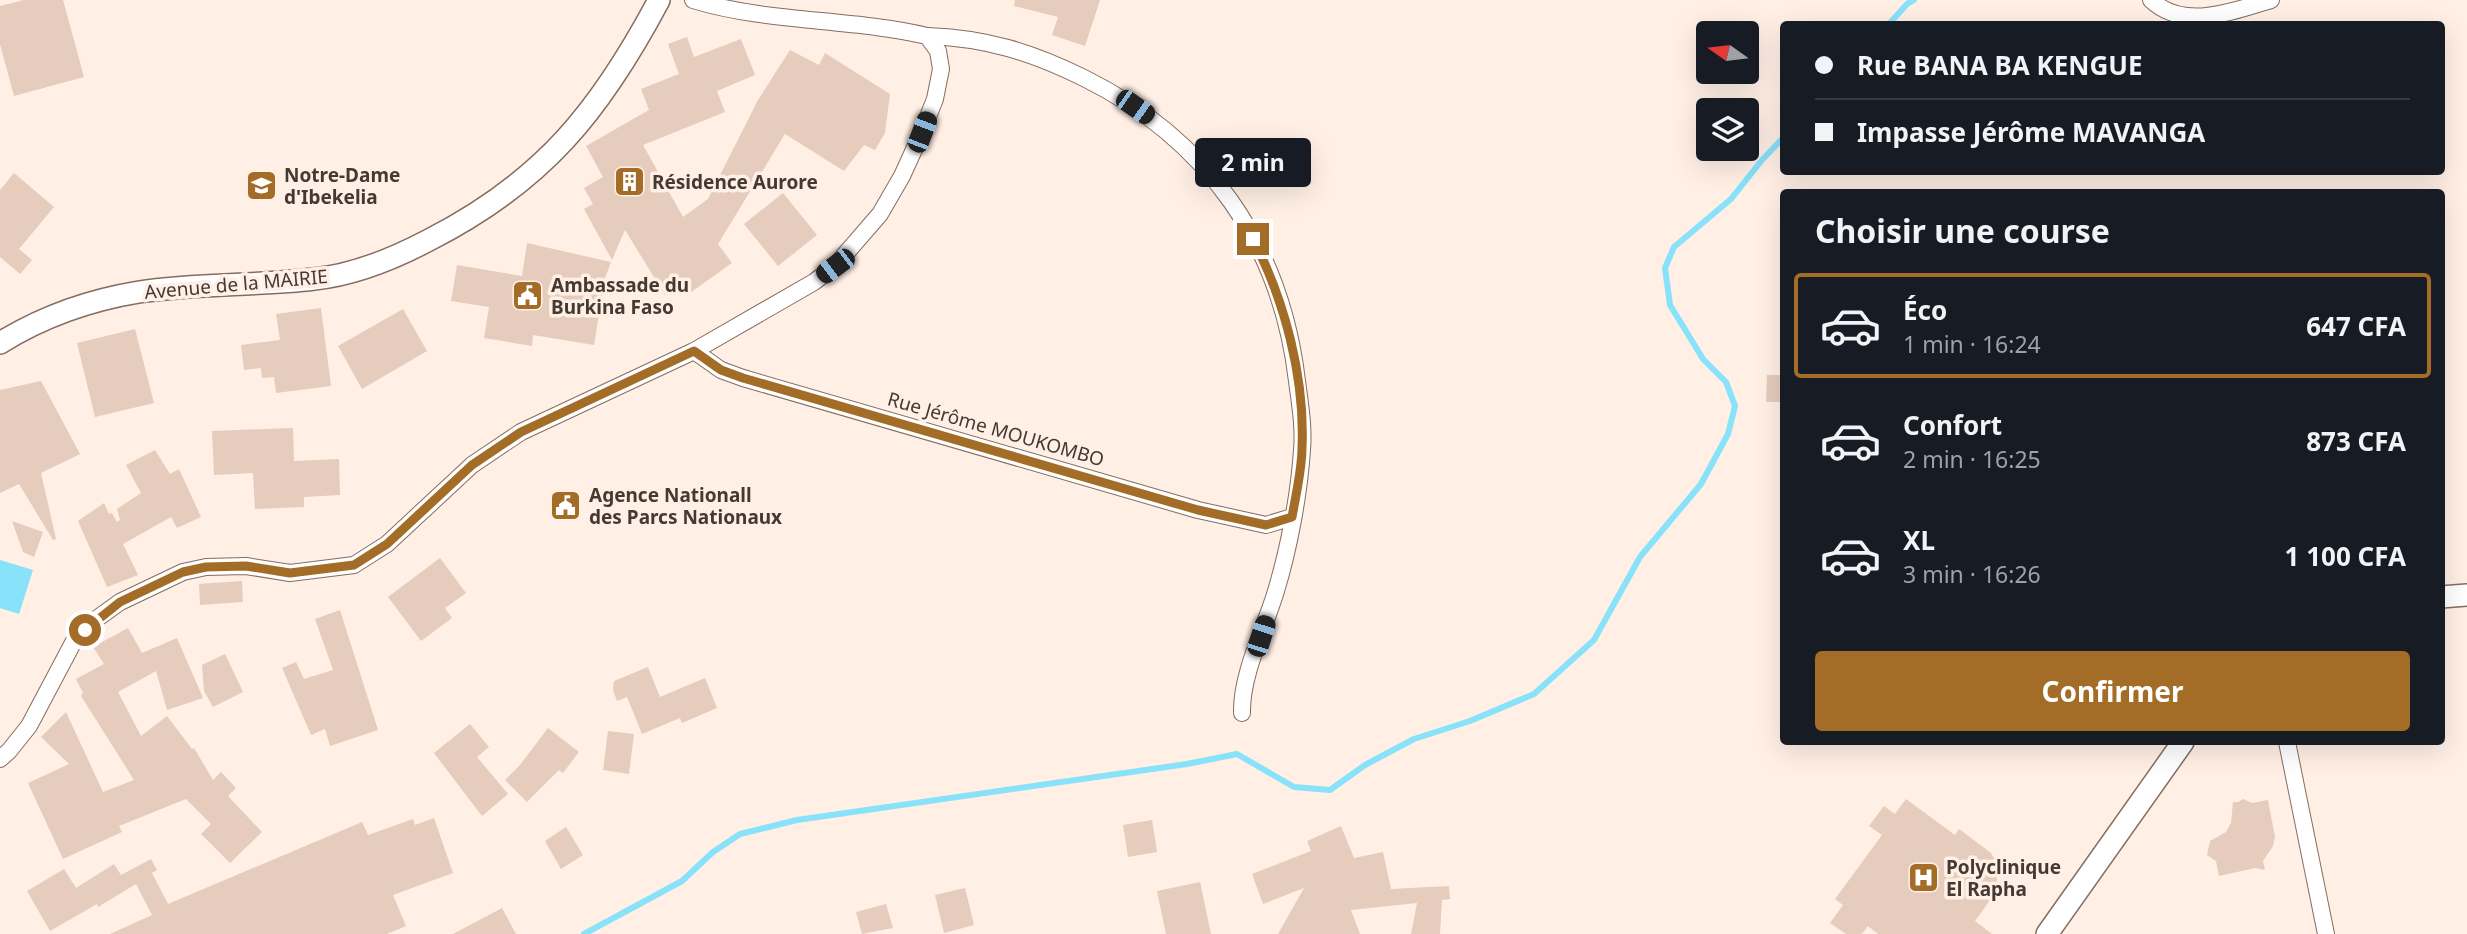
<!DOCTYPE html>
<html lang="fr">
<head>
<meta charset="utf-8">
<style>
	body { margin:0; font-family:"Noto Sans",sans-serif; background:#242831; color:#f1f3f6; height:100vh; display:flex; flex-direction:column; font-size:26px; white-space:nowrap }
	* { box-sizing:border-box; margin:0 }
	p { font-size:23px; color:#9ea1a6 }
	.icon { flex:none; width:38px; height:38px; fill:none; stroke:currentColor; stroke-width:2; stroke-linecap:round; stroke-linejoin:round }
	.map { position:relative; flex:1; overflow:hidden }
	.panel { position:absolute; left:1780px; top:189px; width:665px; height:556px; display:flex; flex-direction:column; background:#171b24; border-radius:7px; box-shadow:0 7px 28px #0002 }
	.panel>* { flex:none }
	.hud { position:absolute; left:1780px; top:21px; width:665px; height:154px; border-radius:7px; box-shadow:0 7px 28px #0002; display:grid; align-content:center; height:154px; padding:0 35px; background:#171b24 }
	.needle { width:46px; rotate:284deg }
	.tools { position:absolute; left:1696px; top:21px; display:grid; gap:14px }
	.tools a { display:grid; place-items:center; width:63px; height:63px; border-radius:7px; background:#171b24; box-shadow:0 7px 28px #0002; font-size:35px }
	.end { position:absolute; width:32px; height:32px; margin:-16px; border:9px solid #a36c27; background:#fff; box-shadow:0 0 0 4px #fff }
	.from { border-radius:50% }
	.bubble { position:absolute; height:49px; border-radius:7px; background:#171b24; box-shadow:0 7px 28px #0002; font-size:23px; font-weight:700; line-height:49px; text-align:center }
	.car { position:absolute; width:21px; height:42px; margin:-21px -10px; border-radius:9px; box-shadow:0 0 5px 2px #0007; background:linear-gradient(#222 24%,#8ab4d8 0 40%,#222 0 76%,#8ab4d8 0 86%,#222 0) }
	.hud b { display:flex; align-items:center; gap:24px; height:66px; font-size:26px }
	.hud b+b { border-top:2px solid #363941 }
	.hud i { width:18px; height:18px; background:#f1f3f6 }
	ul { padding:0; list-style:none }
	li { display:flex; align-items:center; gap:21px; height:105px; margin:0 14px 10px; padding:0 21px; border:4px solid transparent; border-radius:7px }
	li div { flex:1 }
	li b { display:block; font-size:26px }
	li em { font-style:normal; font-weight:700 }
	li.selected { border-color:#a36c27 }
	li>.icon { width:63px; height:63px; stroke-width:1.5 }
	h2 { padding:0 35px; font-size:32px; line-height:84px }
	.cta { display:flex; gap:14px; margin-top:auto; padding:14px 35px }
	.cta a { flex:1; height:80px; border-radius:7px; background:#a36c27; color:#fff; font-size:28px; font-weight:700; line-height:80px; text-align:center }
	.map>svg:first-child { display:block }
	.water { fill:#87e2fa }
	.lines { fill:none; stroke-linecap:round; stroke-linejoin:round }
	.stream { stroke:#87e2fa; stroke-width:6 }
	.building { fill:#e5ccbc }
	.minor-casing { stroke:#846d60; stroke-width:18 }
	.secondary-casing { stroke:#846d60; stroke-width:24 }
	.minor { stroke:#fff; stroke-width:16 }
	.secondary { stroke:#fff; stroke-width:21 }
	.route { stroke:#a36c27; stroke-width:9 }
	.labels { text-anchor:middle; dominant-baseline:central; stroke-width:7; stroke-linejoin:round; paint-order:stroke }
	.poi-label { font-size:19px; font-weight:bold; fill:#443a33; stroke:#ffefe5; text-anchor:start }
	.street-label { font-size:19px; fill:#443a33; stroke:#ffefe5 }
</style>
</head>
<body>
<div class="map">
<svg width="2467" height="934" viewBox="0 0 2467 934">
	<rect width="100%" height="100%" fill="#ffefe5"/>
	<path class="water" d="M0 560 33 570 19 614 0 608Z"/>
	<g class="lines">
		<g class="stream">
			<path d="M1889 24 1907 4 1914 0"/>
			<path d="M584 934 682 881 713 852 740 834 797 820 1187 764 1237 754 1294 787 1330 790 1365 765 1414 739 1470 721 1534 694 1594 640 1640 557 1701 484 1728 434 1735 406 1726 382 1703 359 1670 305 1665 268 1674 247 1731 199 1762 160 1783 138"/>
		</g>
	</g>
	<g class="building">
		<path d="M24 0H63L84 77 14 96 0 44V6Z"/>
		<path d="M1015 0H1100L1085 46 1052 35 1058 17 1014 6Z"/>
		<path d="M687 37 694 57 741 39 755 75 717 91 725 112 643 145 683 217 708 199 758 100 790 50 819 65 825 53 890 94 885 133 875 150 864 145 844 171 785 134 718 244 732 263 687 295 678 286 665 295 625 230 612 260 584 209 593 204 584 188 603 177 586 146 649 110 641 89 679 74 668 44Z"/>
		<path d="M14 173 54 207 19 249 32 260 20 274 0 257V190Z"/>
		<path d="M783 193 817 235 778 266 744 224Z"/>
		<path d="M527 243 611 262 605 278 594 345 533 335 532 346 484 338 489 307 451 301 457 265 522 276Z"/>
		<path d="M321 308 331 386 276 393 274 377 262 378 261 368 244 370 241 345 280 340 276 314Z"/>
		<path d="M403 309 427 351 362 389 338 346Z"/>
		<path d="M135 329 154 403 95 417 77 343Z"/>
		<path d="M1767 375H1783V402H1766Z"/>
		<path d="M41 381 80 454 41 473 56 539 53 540 19 484 0 493V390Z"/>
		<path d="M293 428 294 461 339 459 340 495 304 497V507L255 509 253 473 214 475 212 431Z"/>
		<path d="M155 450 170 474 179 469 201 517 177 528 171 517 123 544 138 575 107 587 78 521 104 503 109 514 112 513 117 522 120 520 117 509 141 493 126 465Z"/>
		<path d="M12 521 43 532 34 557 23 552Z"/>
		<path d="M440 558 466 593 445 608 452 618 421 641 388 597Z"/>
		<path d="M242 581 243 602 200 605 199 584Z"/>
		<path d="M340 610 378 730 330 746 325 729 311 735 282 668 296 662 304 679 333 670 315 619Z"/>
		<path d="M128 628 142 653 177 638 203 698 167 710 156 671 118 692 141 736 167 716 192 749 194 748 213 780 221 772 236 788 228 796 262 832 230 863 201 834 211 824 186 799 119 826 122 832 63 859 28 783 69 764 41 737 66 712 103 792 134 780 81 696 83 693 76 679 104 664 93 647Z"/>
		<path d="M225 654 243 692 213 707 204 691 202 665Z"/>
		<path d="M648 667 660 697 705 678 717 708 682 723 680 718 642 734 627 697 617 701 613 690 614 681Z"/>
		<path d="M470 724 489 747 477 757 508 794 482 816 434 753Z"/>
		<path d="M548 728 579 752 563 773 559 770 527 802 505 780 520 765Z"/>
		<path d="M608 731 634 734 629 774 603 770Z"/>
		<path d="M1906 799 1955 835 1959 829 1991 853 1998 865 1996 892 1975 921 1992 934H1878L1868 926 1862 934H1846L1830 923 1843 905 1835 899 1882 835 1869 826 1884 806 1895 814Z"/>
		<path d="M2243 799 2252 803 2268 800 2275 837 2273 846 2263 861 2265 870 2255 868 2219 876 2216 861 2207 855 2210 841 2226 832 2231 823 2233 802H2238Z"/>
		<path d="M434 818 453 873 393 895 406 926 387 934H110L152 915 136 884 98 907 97 904 50 931 27 891 64 869 76 888 114 864 121 875 151 859 157 870 152 873 168 904 362 822 368 835 413 819 415 825Z"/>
		<path d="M1152 820 1157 852 1128 857 1123 825Z"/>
		<path d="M1341 826 1354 858 1383 852 1391 889 1449 886 1450 899 1442 900 1440 934H1411L1417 903 1351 910 1360 934H1278L1304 888 1263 904 1252 874 1311 851 1307 841Z"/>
		<path d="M566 827 583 855 561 869 545 841Z"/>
		<path d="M1200 882 1211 934H1166L1157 891Z"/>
		<path d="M965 888 974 925 944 933 935 895Z"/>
		<path d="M886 904 893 928 862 934 856 912Z"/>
		<path d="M502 908 516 934H453Z"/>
	</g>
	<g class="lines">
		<defs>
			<g id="minor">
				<path d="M2151 0C2184 31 2233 11 2271 0"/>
				<path d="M927 36C986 38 1031 52 1084 78 1207 139 1281 244 1297 381 1300 404 1304 427 1302 450 1299 495 1289 548 1276 591 1265 628 1241 674 1242 713"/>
				<path d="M694 351 721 370 743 378 1198 510 1266 525 1292 517"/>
				<path d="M2287 742 2326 934"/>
				<path d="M0 759 9 751 29 726 74 641 95 620 120 602 183 572 206 567 246 566 290 573 354 565 387 544 472 465 521 432 694 351 814 282 835 266 880 214 902 176 922 132 935 99 941 69 938 51 927 36C850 18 768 23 693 0"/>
			</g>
			<g id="secondary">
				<path d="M0 343C42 317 90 300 139 292 197 283 256 286 314 279 354 275 393 259 429 240 543 182 600 111 659 0"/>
				<path d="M2441 597 2467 595"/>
				<path d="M2047 934 2183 742"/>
			</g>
		</defs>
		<use href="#minor" class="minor-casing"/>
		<use href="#secondary" class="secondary-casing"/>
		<use href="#minor" class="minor"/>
		<use href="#secondary" class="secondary"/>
	</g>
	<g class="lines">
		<path class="route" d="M85 630 120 602 183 572 206 567 246 566 290 573 354 565 387 544 472 465 521 432 694 351 721 370 743 378 1198 510 1266 525 1292 517C1296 494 1302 470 1302 447 1305 378 1285 301 1253 239"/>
	</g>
	<defs>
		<symbol id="building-square" viewBox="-11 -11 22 22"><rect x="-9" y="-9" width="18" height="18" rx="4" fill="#a36c27" stroke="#ffefe5"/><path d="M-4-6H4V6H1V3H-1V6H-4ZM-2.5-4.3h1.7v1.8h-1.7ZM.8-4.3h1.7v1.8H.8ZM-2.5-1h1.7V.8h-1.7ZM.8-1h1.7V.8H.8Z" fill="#fff"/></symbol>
		<symbol id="school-square" viewBox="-11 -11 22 22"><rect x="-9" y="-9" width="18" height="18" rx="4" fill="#a36c27" stroke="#ffefe5"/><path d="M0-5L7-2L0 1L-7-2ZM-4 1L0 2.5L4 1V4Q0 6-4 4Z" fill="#fff"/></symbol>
		<symbol id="civic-square" viewBox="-11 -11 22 22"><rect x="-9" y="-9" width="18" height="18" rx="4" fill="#a36c27" stroke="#ffefe5"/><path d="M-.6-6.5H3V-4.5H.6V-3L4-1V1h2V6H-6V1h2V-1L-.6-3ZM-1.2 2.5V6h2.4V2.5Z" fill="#fff"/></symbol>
		<symbol id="hospital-square" viewBox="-11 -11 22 22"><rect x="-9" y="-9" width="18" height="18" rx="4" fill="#a36c27" stroke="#ffefe5"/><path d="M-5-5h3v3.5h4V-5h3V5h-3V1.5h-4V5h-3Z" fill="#fff"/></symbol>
	</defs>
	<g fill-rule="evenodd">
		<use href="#building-square" x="612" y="164" width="35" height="35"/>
		<use href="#school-square" x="244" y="168" width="35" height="35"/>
		<use href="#civic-square" x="510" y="278" width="35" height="35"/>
		<use href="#civic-square" x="548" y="488" width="35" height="35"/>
		<use href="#hospital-square" x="1906" y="860" width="35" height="35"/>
	</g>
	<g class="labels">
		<g class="poi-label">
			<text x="284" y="175">Notre-Dame<tspan x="284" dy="22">d'Ibekelia</tspan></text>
			<text x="652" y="182">Résidence Aurore</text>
			<text x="551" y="285">Ambassade du<tspan x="551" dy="22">Burkina Faso</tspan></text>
			<text x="589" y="495">Agence Nationall<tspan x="589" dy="22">des Parcs Nationaux</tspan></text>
			<text x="1946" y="867">Polyclinique<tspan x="1946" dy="22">El Rapha</tspan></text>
		</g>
		<g class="street-label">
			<text transform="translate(236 284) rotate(-5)">Avenue de la MAIRIE</text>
			<text transform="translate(996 429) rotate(16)">Rue Jérôme MOUKOMBO</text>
		</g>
	</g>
</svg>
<div class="tools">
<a><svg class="needle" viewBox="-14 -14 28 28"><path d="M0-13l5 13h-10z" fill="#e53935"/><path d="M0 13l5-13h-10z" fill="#9ea1a6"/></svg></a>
<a><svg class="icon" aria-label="layers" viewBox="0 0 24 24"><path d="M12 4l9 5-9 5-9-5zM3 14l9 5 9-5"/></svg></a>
</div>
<i class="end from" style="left:85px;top:630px"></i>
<i class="end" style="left:1253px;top:239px"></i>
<div class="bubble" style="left:1195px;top:138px;width:116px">2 min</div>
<i class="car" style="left:1135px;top:107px;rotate:125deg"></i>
<i class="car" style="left:922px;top:132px;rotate:21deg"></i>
<i class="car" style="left:835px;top:266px;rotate:233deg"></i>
<i class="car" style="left:1261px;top:636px;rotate:18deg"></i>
<div class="hud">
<b><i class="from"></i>Rue BANA BA KENGUE</b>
<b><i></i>Impasse Jérôme MAVANGA</b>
</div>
<section class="panel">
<h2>Choisir une course</h2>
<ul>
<li class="selected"><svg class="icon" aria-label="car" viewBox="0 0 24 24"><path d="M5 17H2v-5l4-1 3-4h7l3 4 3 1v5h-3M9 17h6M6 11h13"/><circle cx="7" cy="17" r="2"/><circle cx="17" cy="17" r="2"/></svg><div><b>Éco</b><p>1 min · 16:24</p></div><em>647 CFA</em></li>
<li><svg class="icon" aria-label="car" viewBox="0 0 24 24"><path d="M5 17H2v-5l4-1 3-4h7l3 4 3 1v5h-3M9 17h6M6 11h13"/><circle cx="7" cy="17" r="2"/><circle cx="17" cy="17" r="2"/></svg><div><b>Confort</b><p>2 min · 16:25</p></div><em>873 CFA</em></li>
<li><svg class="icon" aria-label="car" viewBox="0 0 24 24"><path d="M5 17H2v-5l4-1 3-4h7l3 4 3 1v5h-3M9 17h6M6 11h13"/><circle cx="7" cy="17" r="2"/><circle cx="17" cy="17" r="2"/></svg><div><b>XL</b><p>3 min · 16:26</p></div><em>1 100 CFA</em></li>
</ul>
<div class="cta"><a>Confirmer</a></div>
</section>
</div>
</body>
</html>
